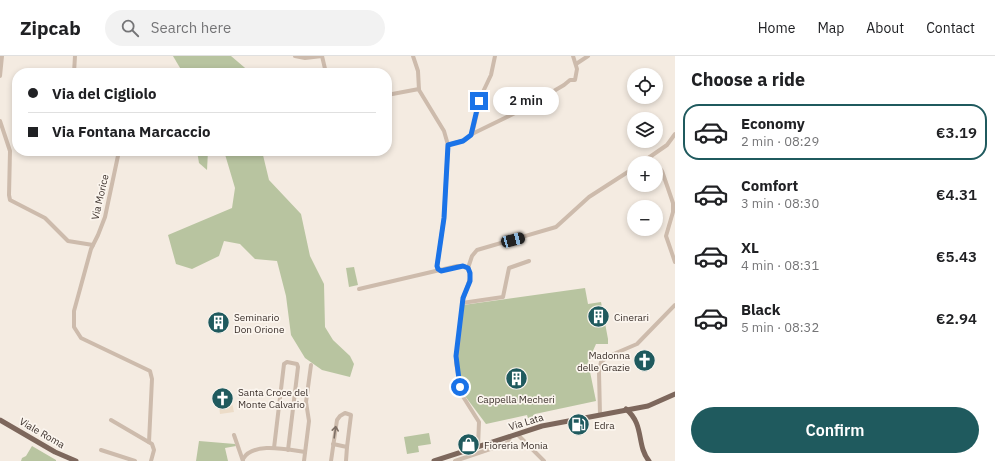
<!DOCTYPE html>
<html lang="en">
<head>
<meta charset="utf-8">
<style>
	body { margin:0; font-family:"IBM Plex Sans",sans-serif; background:#f2f2f2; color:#202124; height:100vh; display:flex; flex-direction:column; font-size:15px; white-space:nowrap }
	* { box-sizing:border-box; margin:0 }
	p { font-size:13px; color:#757577 }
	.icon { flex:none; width:22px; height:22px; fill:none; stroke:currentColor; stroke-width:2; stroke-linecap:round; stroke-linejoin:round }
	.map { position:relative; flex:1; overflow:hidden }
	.sheet { display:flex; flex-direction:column; background:#fff; width:320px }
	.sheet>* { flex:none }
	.hud { position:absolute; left:12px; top:12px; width:380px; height:88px; border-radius:16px; box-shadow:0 2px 6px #0003; display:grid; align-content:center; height:88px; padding:0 16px; background:#fff }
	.tools { position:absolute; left:627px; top:12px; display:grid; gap:8px }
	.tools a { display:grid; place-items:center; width:36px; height:36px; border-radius:50%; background:#fff; box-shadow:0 2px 6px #0003; font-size:20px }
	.end { position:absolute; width:18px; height:18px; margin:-9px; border:5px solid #1a73e8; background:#fff; box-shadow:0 0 0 2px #fff }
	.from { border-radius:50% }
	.bubble { position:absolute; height:28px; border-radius:14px; background:#fff; box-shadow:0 2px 6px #0003; font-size:13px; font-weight:600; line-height:28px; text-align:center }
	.car { position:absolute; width:12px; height:24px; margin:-12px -6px; border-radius:5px; box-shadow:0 0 3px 1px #0007; background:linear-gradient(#222 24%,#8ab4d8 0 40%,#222 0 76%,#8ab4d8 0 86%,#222 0) }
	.hud b { display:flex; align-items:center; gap:14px; height:38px; font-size:15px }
	.hud b+b { border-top:1px solid #e0e0e0 }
	.hud i { width:10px; height:10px; background:#202124 }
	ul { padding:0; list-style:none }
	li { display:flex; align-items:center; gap:12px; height:56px; margin:0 8px 6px; padding:0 8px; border:2px solid transparent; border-radius:16px }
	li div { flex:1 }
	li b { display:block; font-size:15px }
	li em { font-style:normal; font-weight:600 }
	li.on { border-color:#1f5a5e }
	li>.icon { width:36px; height:36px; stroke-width:1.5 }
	h2 { padding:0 16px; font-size:18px; line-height:48px }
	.action { display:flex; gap:8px; margin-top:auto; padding:8px 16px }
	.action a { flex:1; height:46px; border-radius:24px; background:#1f5a5e; color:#fff; font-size:16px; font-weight:600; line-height:46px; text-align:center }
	header { display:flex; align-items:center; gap:24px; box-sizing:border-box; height:56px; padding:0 20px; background:#fff; border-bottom:1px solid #e0e0e0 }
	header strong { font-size:19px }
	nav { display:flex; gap:22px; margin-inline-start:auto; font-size:14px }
	.search { width:280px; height:36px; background:#f2f2f2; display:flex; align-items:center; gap:10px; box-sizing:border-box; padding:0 14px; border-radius:22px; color:#757577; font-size:15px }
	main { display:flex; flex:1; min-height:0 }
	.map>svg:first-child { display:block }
	.green { fill:#b8c4a0 }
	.plaza { fill:#ecdcc8 }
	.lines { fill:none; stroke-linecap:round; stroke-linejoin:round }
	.minor { stroke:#cdbbac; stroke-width:4 }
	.major { stroke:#7d675c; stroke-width:5 }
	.oneway { stroke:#7d6f65 }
	.route { stroke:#1a73e8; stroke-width:5 }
	.labels { text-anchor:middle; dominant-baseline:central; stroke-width:3.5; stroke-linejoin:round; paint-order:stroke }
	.street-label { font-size:10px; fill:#3b302b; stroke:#fbf5ee }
	.poi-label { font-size:10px; fill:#3b302b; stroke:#fbf5ee; text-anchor:start }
</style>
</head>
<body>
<header>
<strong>Zipcab</strong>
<div class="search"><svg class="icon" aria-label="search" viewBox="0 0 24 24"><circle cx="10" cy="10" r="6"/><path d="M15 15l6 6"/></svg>Search here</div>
<nav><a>Home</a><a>Map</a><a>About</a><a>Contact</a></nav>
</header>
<main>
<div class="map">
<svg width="675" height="405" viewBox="0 0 675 405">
	<rect width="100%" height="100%" fill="#f4ebe1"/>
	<g class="green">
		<path d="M173 0H231L251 17H183Z"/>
		<path d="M197 95H208L207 114 199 107Z"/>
		<path d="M224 95H262L269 124 301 158 310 200 324 228 325 271 333 284 350 300 354 308 350 321 322 314 305 302 291 279 286 240 277 205 255 203 240 188 224 185 219 200 192 213 176 208 168 179 232 152 235 132Z"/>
		<path d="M354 211 358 229 349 231 346 212Z"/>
		<path d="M585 232 588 248 601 246 608 283V288H596L588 306 596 345 535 358V360L528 362 527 359 486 368 465 340 457 306 463 249Z"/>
		<path d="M429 377 431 388 418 390 419 396 407 398 404 381Z"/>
		<path d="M199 385 235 388 236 390 225 392 228 405H196Z"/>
		<path d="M32 390 56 404V405H21L22 402 26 400Z"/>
	</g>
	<path class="plaza" d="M232 347 234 356 220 358 219 350Z"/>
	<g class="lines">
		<g class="minor">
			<path d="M295 0 305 2 322 0 326 17"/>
			<path d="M413 0 418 15 419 34 444 75 448 89 444 162 437 210 438 214 442 215"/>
			<path d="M576 8 588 0"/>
			<path d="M74 17 75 0"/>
			<path d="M0 20 2 0"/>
			<path d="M387 39 419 33"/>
			<path d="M0 65 10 95 9 139 10 144 45 162 68 185 93 189"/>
			<path d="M472 78 517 56 529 52 535 46 564 29 570 24H575L577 13 573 0"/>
			<path d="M448 89 465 84 472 78 481 40 491 19 495 0"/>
			<path d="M119 95 105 161 98 179 91 193 74 255V271L81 282 150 315 152 323 149 386"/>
			<path d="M650 101 662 115 673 147V156L666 180 675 206"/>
			<path d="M641 107 667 89 675 78"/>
			<path d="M468 212 472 200 477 194 556 171 589 141 634 112"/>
			<path d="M359 233 457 210H464L469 213 470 222 463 244 456 307 462 339 479 366 478 391"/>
			<path d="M462 247 503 241 509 212 529 205"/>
			<path d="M600 359 599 316 601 306 609 300 637 288 675 249"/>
			<path d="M111 364 152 388 154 394 151 405"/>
			<path d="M517 378 544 405"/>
			<path d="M234 379 243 405"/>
			<path d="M333 388 347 391 346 405"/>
			<path d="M274 392 284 308 287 306 297 308 298 311 288 394"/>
			<path d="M101 394 135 405"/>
			<path d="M243 403C253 385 289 394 305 396"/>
			<path d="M304 405 309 365 306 346 311 309"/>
			<path d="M331 405 337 364 340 360 345 357 351 359 347 391"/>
			<path d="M455 405 505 388 509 385 510 380"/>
		</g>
		<g class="major">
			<path d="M626 353C645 369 636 389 649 405"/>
			<path d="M0 364 55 396 76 405"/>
			<path d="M434 405 542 370 648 350 675 338"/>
		</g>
	</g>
	<defs><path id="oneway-shaft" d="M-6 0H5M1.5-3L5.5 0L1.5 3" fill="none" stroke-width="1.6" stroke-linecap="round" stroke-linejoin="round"/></defs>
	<use class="oneway" href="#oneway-shaft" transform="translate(335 376) rotate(-82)"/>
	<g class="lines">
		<path class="route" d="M460 331 456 300 463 242 470 225V217L468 212 463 210 441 215 438 213 437 210 444 162 448 89 463 85 471 79 479 45"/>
	</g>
	<defs>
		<symbol id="building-disc" viewBox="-11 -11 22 22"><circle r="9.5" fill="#1f5a5e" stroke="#fbf5ee"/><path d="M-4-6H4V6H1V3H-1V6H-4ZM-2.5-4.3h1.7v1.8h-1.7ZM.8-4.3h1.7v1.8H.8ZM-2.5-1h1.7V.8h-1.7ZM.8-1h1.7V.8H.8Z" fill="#fff"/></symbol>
		<symbol id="church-disc" viewBox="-11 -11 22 22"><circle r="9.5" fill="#1f5a5e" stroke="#fbf5ee"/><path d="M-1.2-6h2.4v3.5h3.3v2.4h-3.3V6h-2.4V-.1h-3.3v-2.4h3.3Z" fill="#fff"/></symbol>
		<symbol id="fuel-disc" viewBox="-11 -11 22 22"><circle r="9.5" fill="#1f5a5e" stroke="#fbf5ee"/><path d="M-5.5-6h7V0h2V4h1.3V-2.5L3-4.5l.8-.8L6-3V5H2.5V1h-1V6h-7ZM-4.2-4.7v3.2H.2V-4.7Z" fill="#fff"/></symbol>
		<symbol id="shop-disc" viewBox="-11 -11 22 22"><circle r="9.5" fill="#1f5a5e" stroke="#fbf5ee"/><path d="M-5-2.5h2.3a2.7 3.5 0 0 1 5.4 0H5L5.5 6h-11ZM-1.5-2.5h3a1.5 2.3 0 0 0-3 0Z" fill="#fff"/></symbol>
	</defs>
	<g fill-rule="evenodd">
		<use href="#building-disc" x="586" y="248" width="25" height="25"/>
		<use href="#building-disc" x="206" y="254" width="25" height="25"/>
		<use href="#church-disc" x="632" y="292" width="25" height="25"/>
		<use href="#building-disc" x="504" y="310" width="25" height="25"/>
		<use href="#church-disc" x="210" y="330" width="25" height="25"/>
		<use href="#fuel-disc" x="566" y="356" width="25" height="25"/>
		<use href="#shop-disc" x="456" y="376" width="25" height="25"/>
	</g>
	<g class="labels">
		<g class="street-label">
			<text transform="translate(100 141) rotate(-77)">Via Morice</text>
			<text transform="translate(526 366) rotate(-17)">Via Lata</text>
			<text transform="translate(42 377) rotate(30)">Viale Roma</text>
		</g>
		<g class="poi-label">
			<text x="234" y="261">Seminario<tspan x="234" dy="12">Don Orione</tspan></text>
			<text x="614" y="261">Cinerari</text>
			<text x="630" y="299" text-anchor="end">Madonna<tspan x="630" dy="12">delle Grazie</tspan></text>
			<text x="238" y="336">Santa Croce del<tspan x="238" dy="12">Monte Calvario</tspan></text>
			<text x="516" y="343" text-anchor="middle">Cappella Mecheri</text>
			<text x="594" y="369">Edra</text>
			<text x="484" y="389">Fioreria Monia</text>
		</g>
	</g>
</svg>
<div class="tools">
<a><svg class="icon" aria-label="locate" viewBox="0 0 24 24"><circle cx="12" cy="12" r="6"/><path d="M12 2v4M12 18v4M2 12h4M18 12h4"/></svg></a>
<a><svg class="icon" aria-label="layers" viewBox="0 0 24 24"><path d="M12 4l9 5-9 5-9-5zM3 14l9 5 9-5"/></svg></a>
<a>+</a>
<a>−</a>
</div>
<i class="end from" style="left:460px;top:331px"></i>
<i class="end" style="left:479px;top:45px"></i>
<div class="bubble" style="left:493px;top:31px;width:66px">2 min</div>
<i class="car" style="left:513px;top:184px;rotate:75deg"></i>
<div class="hud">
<b><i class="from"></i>Via del Cigliolo</b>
<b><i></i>Via Fontana Marcaccio</b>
</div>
</div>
<section class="sheet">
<h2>Choose a ride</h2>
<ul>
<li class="on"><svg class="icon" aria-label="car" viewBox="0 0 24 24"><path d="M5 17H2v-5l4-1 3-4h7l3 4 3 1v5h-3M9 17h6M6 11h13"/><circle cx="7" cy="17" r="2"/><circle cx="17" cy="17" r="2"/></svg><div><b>Economy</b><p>2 min · 08:29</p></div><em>€3.19</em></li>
<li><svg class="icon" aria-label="car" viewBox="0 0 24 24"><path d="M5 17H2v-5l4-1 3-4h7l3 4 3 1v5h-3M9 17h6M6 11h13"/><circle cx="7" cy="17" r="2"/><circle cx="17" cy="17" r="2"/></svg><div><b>Comfort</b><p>3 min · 08:30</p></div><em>€4.31</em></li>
<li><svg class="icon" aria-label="car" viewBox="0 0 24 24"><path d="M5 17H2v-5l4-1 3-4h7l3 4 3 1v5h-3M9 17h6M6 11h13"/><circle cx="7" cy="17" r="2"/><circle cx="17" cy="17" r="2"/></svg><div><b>XL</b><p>4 min · 08:31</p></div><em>€5.43</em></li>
<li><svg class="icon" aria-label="car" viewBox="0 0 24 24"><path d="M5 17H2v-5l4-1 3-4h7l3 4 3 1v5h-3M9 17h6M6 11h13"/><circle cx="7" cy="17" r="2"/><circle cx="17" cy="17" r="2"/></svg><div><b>Black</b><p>5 min · 08:32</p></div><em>€2.94</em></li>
</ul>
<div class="action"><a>Confirm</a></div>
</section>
</main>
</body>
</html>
